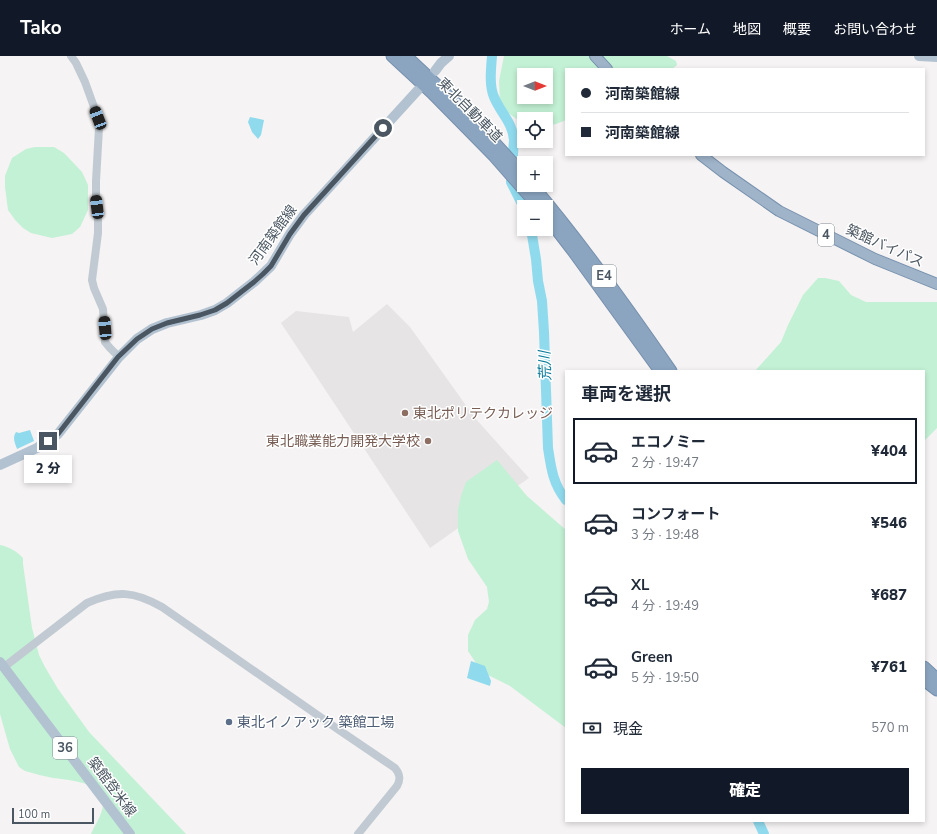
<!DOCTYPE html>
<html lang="ja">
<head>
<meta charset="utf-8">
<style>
	body { margin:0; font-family:"Nunito Sans","Noto Sans JP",sans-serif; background:#f2f2f3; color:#1f2937; height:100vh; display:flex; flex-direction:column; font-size:15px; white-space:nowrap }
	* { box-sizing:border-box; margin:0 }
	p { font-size:13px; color:#747a83 }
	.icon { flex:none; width:22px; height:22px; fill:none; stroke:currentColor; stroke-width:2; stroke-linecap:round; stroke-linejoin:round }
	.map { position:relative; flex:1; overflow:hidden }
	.details { position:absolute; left:565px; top:314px; width:360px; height:452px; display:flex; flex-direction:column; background:#fff; border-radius:0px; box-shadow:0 2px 6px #0003 }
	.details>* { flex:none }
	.top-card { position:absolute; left:565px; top:12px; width:360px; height:88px; border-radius:0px; box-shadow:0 2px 6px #0003; display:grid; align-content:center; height:88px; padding:0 16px; background:#fff }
	.needle { width:26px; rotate:90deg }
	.buttons { position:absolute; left:517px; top:12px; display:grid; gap:8px }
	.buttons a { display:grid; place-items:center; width:36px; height:36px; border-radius:0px; background:#fff; box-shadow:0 2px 6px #0003; font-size:20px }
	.scale { position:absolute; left:12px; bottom:10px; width:82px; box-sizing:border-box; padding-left:4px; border:2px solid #4a5661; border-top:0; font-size:11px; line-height:14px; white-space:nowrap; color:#4a5661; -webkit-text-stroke:3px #fff; paint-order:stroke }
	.end { position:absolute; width:18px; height:18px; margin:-9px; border:5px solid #4a5661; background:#fff; box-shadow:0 0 0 2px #fff }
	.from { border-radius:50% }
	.bubble { position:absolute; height:28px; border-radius:0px; background:#fff; box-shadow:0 2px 6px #0003; font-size:13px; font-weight:800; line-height:28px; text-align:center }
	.car { position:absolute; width:12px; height:24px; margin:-12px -6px; border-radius:5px; box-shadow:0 0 3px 1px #0007; background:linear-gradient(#222 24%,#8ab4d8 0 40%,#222 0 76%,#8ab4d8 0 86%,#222 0) }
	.top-card b { display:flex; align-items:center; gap:14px; height:38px; font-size:15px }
	.top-card b+b { border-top:1px solid #e0e1e3 }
	.top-card i { width:10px; height:10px; background:#1f2937 }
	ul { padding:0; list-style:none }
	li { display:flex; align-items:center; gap:12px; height:66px; margin:0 8px 6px; padding:0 8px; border:2px solid transparent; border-radius:0px }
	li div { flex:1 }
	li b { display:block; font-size:15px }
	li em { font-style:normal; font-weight:800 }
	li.current { border-color:#111827 }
	li>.icon { width:36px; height:36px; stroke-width:1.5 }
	h2 { padding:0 16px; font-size:18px; line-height:48px }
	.pay { display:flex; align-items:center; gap:10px; height:44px; padding:0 16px; font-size:15px }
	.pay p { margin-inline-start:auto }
	.action { display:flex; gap:8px; margin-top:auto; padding:8px 16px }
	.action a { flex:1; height:46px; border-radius:0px; background:#111827; color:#fff; font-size:16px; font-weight:800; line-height:46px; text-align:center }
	header { display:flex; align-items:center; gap:24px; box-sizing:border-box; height:56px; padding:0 20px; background:#111827; color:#fff }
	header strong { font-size:19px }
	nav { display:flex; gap:22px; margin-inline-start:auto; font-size:14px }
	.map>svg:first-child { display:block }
	.education { fill:#e6e4e5 }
	.green { fill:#c3f1d5; fill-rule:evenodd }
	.water { fill:#90daee }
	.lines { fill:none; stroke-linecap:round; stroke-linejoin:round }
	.river { stroke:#90daee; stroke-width:10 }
	.trunk-casing { stroke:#7690ad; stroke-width:12 }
	.motorway-casing { stroke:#7690ad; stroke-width:13 }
	.tertiary { stroke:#c1cad2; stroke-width:8 }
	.primary { stroke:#b3c2d1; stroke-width:10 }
	.trunk { stroke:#9fb4c9; stroke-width:10 }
	.motorway { stroke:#8ba5c1; stroke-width:11 }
	.route { stroke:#4a5661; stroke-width:5 }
	.education-dot { fill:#8d6e63; stroke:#fff; stroke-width:1.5 }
	.service-dot { fill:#5c6f8a; stroke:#fff; stroke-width:1.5 }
	.labels { text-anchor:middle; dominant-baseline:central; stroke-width:3; stroke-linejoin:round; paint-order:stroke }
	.shield { fill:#fff; stroke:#808990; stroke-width:1 }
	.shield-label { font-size:13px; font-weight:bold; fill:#4a5661 }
	.street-label { font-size:14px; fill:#4a5661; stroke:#fff }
	.education-label { font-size:14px; fill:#785e54; stroke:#fff; text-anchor:start }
	.service-label { font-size:14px; fill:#4e5e75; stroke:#fff; text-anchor:start }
	.water-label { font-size:15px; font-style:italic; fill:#0c7c9b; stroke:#fff }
</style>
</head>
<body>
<header>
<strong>Tako</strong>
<nav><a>ホーム</a><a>地図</a><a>概要</a><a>お問い合わせ</a></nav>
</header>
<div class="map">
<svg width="937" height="778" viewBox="0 0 937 778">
	<rect width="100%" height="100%" fill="#f5f3f3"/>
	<path class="education" d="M387 248 410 271 475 362 529 422 430 492 281 267 296 255 349 261 353 276Z"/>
	<g class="green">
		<path d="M504 0H667L676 5 677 9 672 13H566V64L556 68 546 70V63H524V68L511 59 503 52 500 47 499 25ZM524 19H546V41H524Z"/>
		<path d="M35 91H54L64 97 82 116 88 129V154L80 171 72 178 52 182 31 177 23 172 16 165 8 154 5 131V120L12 102 26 93Z"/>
		<path d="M818 222H825L839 225 851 239 866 246H937V372L924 385V315H755L781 286 788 269 803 239Z"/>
		<path d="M497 404 527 440 566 474V672L510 630 482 616 468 595V579L475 564 487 553 489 546 487 531 468 503 458 475V454L461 440 466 426Z"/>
		<path d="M0 489C10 491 16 495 23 502V508L32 572 39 599 45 611 58 633 89 676 186 778H91C95 769 102 759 103 749 105 726 69 724 53 722 44 720 35 718 25 715L19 711 10 693 0 658Z"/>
	</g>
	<g class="water">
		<path d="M250 61 264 64 261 79 258 83 252 76 248 66Z"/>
		<path d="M30 374 34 385 17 393C15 387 12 382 16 376L19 377Z"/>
		<path d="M471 605 485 610 491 625 490 630 467 622Z"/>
	</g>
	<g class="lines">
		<g class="river">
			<path d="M492 0C491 13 489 29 494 41 500 56 513 67 514 84L511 126 524 152"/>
			<path d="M531 173 536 203 538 225 542 245 544 276 548 392C551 412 553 428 566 444"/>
			<path d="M758 765 764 778"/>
		</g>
		<defs>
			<g id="trunk">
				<path d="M595 0 607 13"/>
				<path d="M701 99 723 116 779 155 875 203 937 228"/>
			</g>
			<g id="motorway">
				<path d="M392 0 432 37 494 100 539 151"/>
				<path d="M406 0C447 38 488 77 524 120"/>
				<path d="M532 129C582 188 627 251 671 315"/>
				<path d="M546 160 573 195 660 315"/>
				<path d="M924 611 937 623"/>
				<path d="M924 624 937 634"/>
			</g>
		</defs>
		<use href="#trunk" class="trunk-casing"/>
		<use href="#motorway" class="motorway-casing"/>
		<g class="tertiary">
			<path d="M71 0 76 7 85 26 98 62 99 72 96 125V141L98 161V177L92 224 94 232 103 253 105 286 110 292 119 301"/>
			<path d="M4 611 87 547C117 534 134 535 162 551L339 674 395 712C400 718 401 723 397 730L358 778"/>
		</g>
		<g class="primary">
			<path d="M919 0 937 1"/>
			<path d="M435 15 441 7 449 0"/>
			<path d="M0 409 37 392 58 378 119 301 137 283 152 273 167 267 201 259 215 254 227 247 254 226 271 210 290 178 304 159 418 34"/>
			<path d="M0 606 130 778"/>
		</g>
		<use href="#trunk" class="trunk"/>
		<use href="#motorway" class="motorway"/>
	</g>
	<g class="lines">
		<path class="route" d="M48 385 58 378 118 301 137 283 152 273 167 267 200 259 215 254 227 247 254 226 263 218 271 210 290 178 304 159 383 72"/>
	</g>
	<g class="education-dot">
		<circle cx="405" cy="357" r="4"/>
		<circle cx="428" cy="385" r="4"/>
	</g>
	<circle class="service-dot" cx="229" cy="666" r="4"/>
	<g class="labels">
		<g class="shield">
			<rect x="818" y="168" width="16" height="22" rx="3"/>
			<rect x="592" y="209" width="24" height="22" rx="3"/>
			<rect x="53" y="681" width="24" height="22" rx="3"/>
		</g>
		<g class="shield-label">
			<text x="826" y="179">4</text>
			<text x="604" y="220">E4</text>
			<text x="65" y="692">36</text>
		</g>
		<g class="street-label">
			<text transform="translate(470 54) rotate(45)">東北自動車道</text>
			<text transform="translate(273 179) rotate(-54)">河南築館線</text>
			<text transform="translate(885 190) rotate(24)">築館バイパス</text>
			<text transform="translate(112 731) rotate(53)">築館登米線</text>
		</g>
		<g class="education-label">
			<text x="413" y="357">東北ポリテクカレッジ</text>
			<text x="420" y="385" text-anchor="end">東北職業能力開発大学校</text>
		</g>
		<g class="service-label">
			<text x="237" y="666">東北イノアック 築館工場</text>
		</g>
		<g class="water-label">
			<text transform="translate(545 310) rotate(-92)">荒川</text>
		</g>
	</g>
</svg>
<div class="buttons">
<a><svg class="needle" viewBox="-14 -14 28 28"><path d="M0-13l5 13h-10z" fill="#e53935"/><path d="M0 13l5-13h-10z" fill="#747a83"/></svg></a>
<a><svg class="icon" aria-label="locate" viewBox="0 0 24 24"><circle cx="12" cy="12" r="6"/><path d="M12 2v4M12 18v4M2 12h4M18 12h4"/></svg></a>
<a>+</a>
<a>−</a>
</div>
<div class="scale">100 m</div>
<i class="end from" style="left:383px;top:72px"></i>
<i class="end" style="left:48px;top:385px"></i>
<div class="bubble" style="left:24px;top:399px;width:48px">2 分</div>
<i class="car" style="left:98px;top:62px;rotate:339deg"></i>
<i class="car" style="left:97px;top:151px;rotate:353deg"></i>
<i class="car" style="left:105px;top:272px;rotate:355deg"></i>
<div class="top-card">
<b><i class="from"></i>河南築館線</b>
<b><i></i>河南築館線</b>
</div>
<section class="details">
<h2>車両を選択</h2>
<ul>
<li class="current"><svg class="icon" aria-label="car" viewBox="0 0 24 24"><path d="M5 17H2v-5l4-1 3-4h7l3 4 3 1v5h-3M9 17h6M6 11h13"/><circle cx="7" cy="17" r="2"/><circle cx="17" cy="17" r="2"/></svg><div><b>エコノミー</b><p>2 分 · 19:47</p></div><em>¥404</em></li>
<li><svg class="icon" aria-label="car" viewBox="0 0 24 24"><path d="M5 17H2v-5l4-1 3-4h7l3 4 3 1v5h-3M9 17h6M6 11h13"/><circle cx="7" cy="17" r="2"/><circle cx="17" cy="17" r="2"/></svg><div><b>コンフォート</b><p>3 分 · 19:48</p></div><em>¥546</em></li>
<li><svg class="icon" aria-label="car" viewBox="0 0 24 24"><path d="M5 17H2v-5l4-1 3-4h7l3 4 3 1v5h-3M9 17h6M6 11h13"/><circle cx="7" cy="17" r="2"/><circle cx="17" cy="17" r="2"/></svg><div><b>XL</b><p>4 分 · 19:49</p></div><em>¥687</em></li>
<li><svg class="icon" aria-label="car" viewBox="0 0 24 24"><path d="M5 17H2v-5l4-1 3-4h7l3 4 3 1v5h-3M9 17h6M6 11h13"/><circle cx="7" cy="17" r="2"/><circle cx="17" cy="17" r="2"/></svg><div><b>Green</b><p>5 分 · 19:50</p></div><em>¥761</em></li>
</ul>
<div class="pay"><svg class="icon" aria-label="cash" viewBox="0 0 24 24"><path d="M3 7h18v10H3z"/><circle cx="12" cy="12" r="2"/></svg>現金<p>570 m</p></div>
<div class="action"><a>確定</a></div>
</section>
</div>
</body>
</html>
